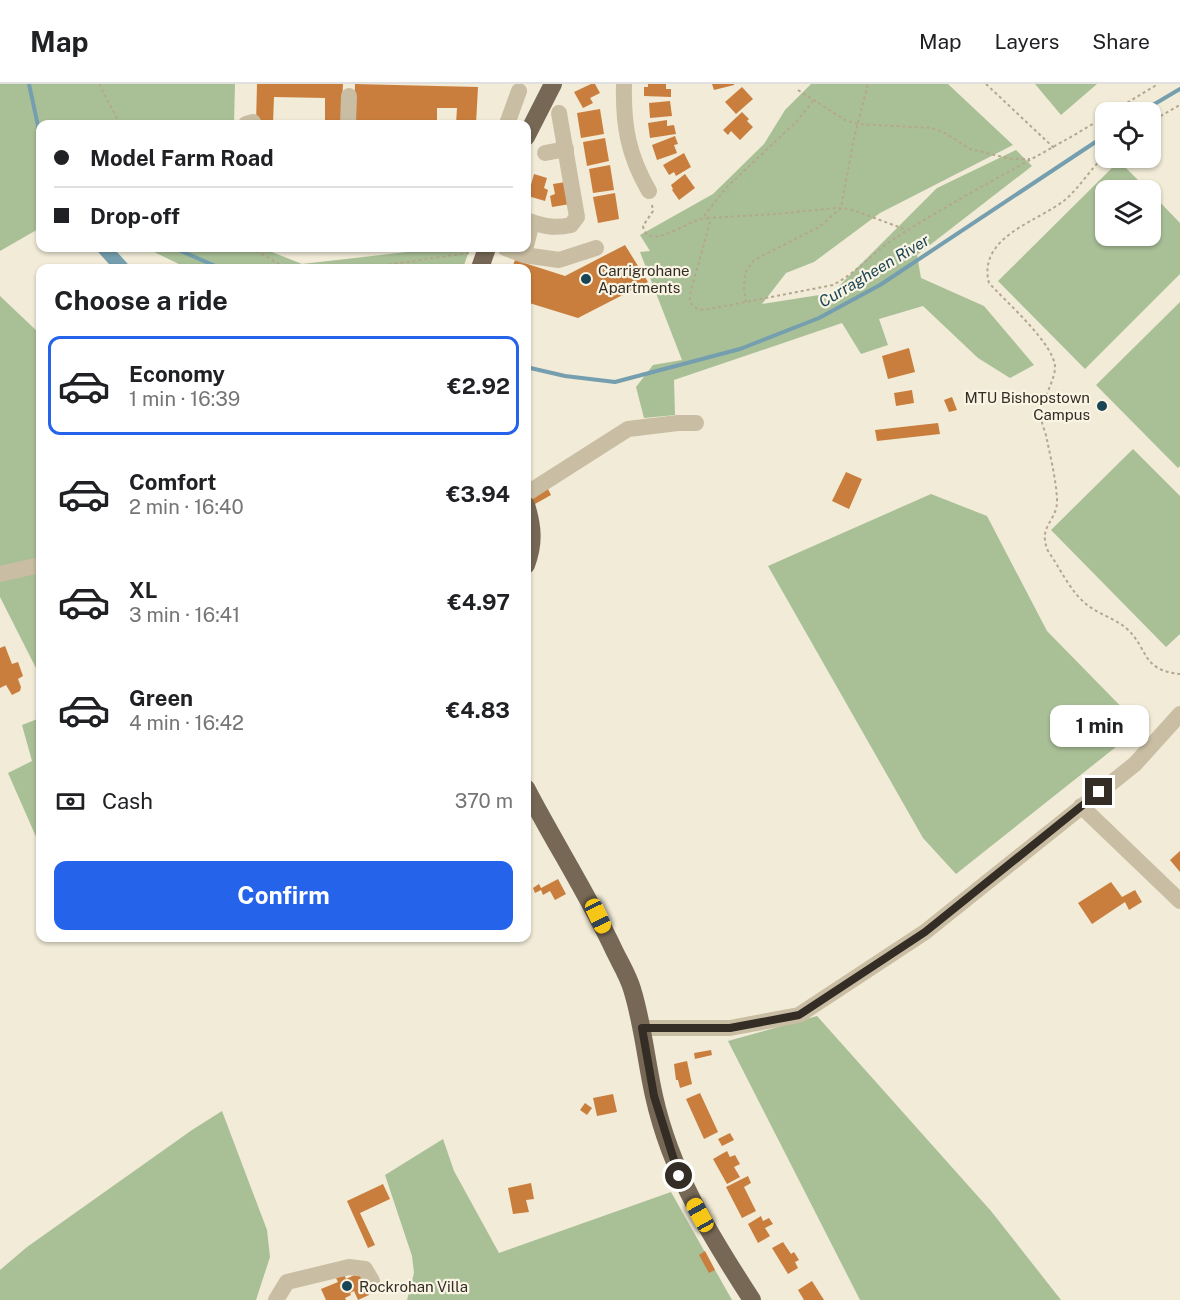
<!DOCTYPE html>
<html lang="en">
<head>
<meta charset="utf-8">
<style>
	body { margin:0; font-family:"Public Sans",sans-serif; background:#f6f6f6; color:#202124; height:100vh; display:flex; flex-direction:column; font-size:22px; white-space:nowrap }
	* { box-sizing:border-box; margin:0 }
	p { font-size:20px; color:#757577 }
	.icon { flex:none; width:33px; height:33px; fill:none; stroke:currentColor; stroke-width:2; stroke-linecap:round; stroke-linejoin:round }
	.map { position:relative; flex:1; overflow:hidden }
	.details { position:absolute; left:36px; top:180px; width:495px; height:678px; display:flex; flex-direction:column; background:#fff; border-radius:12px; box-shadow:0 2px 4px #0004 }
	.details>* { flex:none }
	.guide { position:absolute; left:36px; top:36px; width:495px; height:132px; border-radius:12px; box-shadow:0 2px 4px #0004; display:grid; align-content:center; height:132px; padding:0 18px; background:#fff }
	.tools { position:absolute; left:1095px; top:18px; display:grid; gap:12px }
	.tools a { display:grid; place-items:center; width:66px; height:66px; border-radius:12px; background:#fff; box-shadow:0 2px 4px #0004; font-size:30px }
	.end { position:absolute; width:27px; height:27px; margin:-14px; border:8px solid #342d25; background:#fff; box-shadow:0 0 0 3px #fff }
	.from { border-radius:50% }
	.bubble { position:absolute; height:42px; border-radius:12px; background:#fff; box-shadow:0 2px 4px #0004; font-size:20px; font-weight:700; line-height:42px; text-align:center }
	.car { position:absolute; width:18px; height:36px; margin:-18px -9px; border-radius:8px; box-shadow:0 0 4px 2px #0007; background:linear-gradient(#f5c518 24%,#345 0 40%,#f5c518 0 76%,#345 0 86%,#f5c518 0) }
	.guide b { display:flex; align-items:center; gap:21px; height:57px; font-size:22px }
	.guide b+b { border-top:2px solid #e0e0e0 }
	.guide i { width:15px; height:15px; background:#202124 }
	ul { padding:0; list-style:none }
	li { display:flex; align-items:center; gap:18px; height:99px; margin:0 12px 9px; padding:0 6px; border:3px solid transparent; border-radius:12px }
	li div { flex:1 }
	li b { display:block; font-size:22px }
	li em { font-style:normal; font-weight:700 }
	li.selected { border-color:#2563eb }
	li>.icon { width:54px; height:54px; stroke-width:1.5 }
	h2 { padding:0 18px; font-size:27px; line-height:72px }
	.pay { display:flex; align-items:center; gap:15px; height:66px; padding:0 18px; font-size:22px }
	.pay p { margin-inline-start:auto }
	.primary-button { display:flex; gap:12px; margin-top:auto; padding:12px 18px }
	.primary-button a { flex:1; height:69px; border-radius:12px; background:#2563eb; color:#fff; font-size:24px; font-weight:700; line-height:69px; text-align:center }
	header { display:flex; align-items:center; gap:36px; box-sizing:border-box; height:84px; padding:0 30px; background:#fff; border-bottom:2px solid #e0e0e0 }
	header strong { font-size:28px }
	nav { display:flex; gap:33px; margin-inline-start:auto; font-size:21px }
	.map>svg:first-child { display:block }
	.green { fill:#a9c097 }
	.lines { fill:none; stroke-linecap:round; stroke-linejoin:round }
	.stream { stroke:#759faf; stroke-width:4 }
	.canal { stroke:#759faf; stroke-width:14 }
	.building { fill:#c97e3d }
	.path { stroke:#b5a78d; stroke-width:2; stroke-dasharray:3 3; stroke-linecap:butt }
	.minor { stroke:#c9bda3; stroke-width:16 }
	.major { stroke:#766855; stroke-width:18 }
	.route { stroke:#342d25; stroke-width:8 }
	.poi-dot { fill:#1a4556; stroke:#f9f4e3; stroke-width:2 }
	.labels { text-anchor:middle; dominant-baseline:central; stroke-width:4.5; stroke-linejoin:round; paint-order:stroke }
	.poi-label { font-size:15px; fill:#342d25; stroke:#f9f4e3; text-anchor:start }
	.water-label { font-size:16px; font-style:italic; fill:#1a4556; stroke:#f9f4e3 }
</style>
</head>
<body>
<header>
<strong>Map</strong>
<nav><a>Map</a><a>Layers</a><a>Share</a></nav>
</header>
<div class="map">
<svg width="1180" height="1216" viewBox="0 0 1180 1216">
	<rect width="100%" height="100%" fill="#f1ebd7"/>
	<g class="green">
		<path d="M0 0H235L234 40H40V144L0 167Z"/>
		<path d="M811 0H948L1013 61 880 129 814 178 786 189 762 220 832 209 937 104 1016 66 1032 82 917 171 921 194 984 222 1034 281 1010 294 978 274 923 222 879 235 888 261 861 270 842 239 674 296 675 331 644 334 636 303 653 281 682 276 640 168 650 167 640 151 713 110 764 60 785 26Z"/>
		<path d="M1035 0H1097L1061 31Z"/>
		<path d="M1119 77 1148 106H1106V152H1150L1151 109 1180 139V190L1085 285 998 197Z"/>
		<path d="M146 164H262L302 180 442 164H470L463 184H187Z"/>
		<path d="M0 212 40 250V476L0 485Z"/>
		<path d="M1180 218V382L1178 384 1096 301Z"/>
		<path d="M1133 365 1180 412V550L1166 563 1051 446Z"/>
		<path d="M931 410 987 432 1047 547 1141 643 956 790 923 754 768 482Z"/>
		<path d="M40 487V592L0 513V497Z"/>
		<path d="M40 634V754L37 755 8 689 32 677 22 641Z"/>
		<path d="M817 932 991 1127 1061 1216H860L728 957Z"/>
		<path d="M222 1027 267 1146 270 1173 256 1216H0V1186L27 1163 192 1046Z"/>
		<path d="M443 1055 454 1087 499 1169 671 1108 732 1216H407L414 1189 412 1172 385 1091Z"/>
	</g>
	<g class="lines">
		<g class="stream">
			<path d="M29 0 40 51"/>
			<path d="M1141 28 1180 5"/>
			<path d="M174 164 220 184"/>
			<path d="M526 283 565 292 615 298 740 265 819 234 880 201 1106 51"/>
		</g>
		<path class="canal" d="M104 164 122 184"/>
	</g>
	<g class="building">
		<path d="M257 0H343L341 40H325V14L274 13 273 40H256Z"/>
		<path d="M355 0 478 3 476 40H456L457 24H437V40H354Z"/>
		<path d="M591 0H595L600 9 590 14 593 19 583 24 574 8Z"/>
		<path d="M648 0H666V5H671V13L644 12V3H648Z"/>
		<path d="M712 0H734V1L714 6Z"/>
		<path d="M742 3 753 15 736 30 725 18Z"/>
		<path d="M670 17 672 32 650 34 649 19Z"/>
		<path d="M600 25 604 50 581 54 577 29Z"/>
		<path d="M742 28 749 35 747 37 753 43 740 56 731 47 728 51 723 46Z"/>
		<path d="M667 36V42L674 41 676 50 650 54 648 39Z"/>
		<path d="M675 52 678 60 674 61 677 69 657 76 652 61Z"/>
		<path d="M605 54 609 77 587 82 583 58Z"/>
		<path d="M684 69 691 83 676 92 674 88 669 91 663 81Z"/>
		<path d="M610 81 614 106 593 109 589 85Z"/>
		<path d="M534 90 547 94 544 104 548 106 545 117 528 112Z"/>
		<path d="M685 90 695 104 679 116 672 106 673 105 671 101Z"/>
		<path d="M566 98 570 120 552 123 550 112 555 110 553 100Z"/>
		<path d="M615 109 619 135 598 139 593 113Z"/>
		<path d="M625 161 648 198 578 234 526 218V184H512L515 176 565 192Z"/>
		<path d="M909 264 915 288 888 295 882 272Z"/>
		<path d="M912 306 914 319 896 322 894 309Z"/>
		<path d="M952 313 957 326 949 328 944 316Z"/>
		<path d="M938 339 940 350 877 357 875 346Z"/>
		<path d="M846 388 862 395 849 425 832 417Z"/>
		<path d="M547 403 551 411 535 420 530 412Z"/>
		<path d="M5 562 12 580 18 578 23 592 18 595 21 603 20 607 12 611 6 601 0 604V564Z"/>
		<path d="M1180 767V788L1170 776Z"/>
		<path d="M558 795 566 810 555 816 550 807 543 811 541 806 535 809 533 804 539 800 541 804Z"/>
		<path d="M1111 798 1122 813 1135 806 1142 818 1129 826 1125 818 1092 840 1078 819Z"/>
		<path d="M711 966 712 971 695 975 694 969Z"/>
		<path d="M687 977 692 1000 680 1004 678 996H676L674 980Z"/>
		<path d="M700 1009 718 1048 704 1055 686 1015Z"/>
		<path d="M613 1010 617 1028 597 1032 593 1014Z"/>
		<path d="M585 1019 592 1024 587 1031 580 1026Z"/>
		<path d="M730 1049 734 1056 722 1062 718 1055Z"/>
		<path d="M727 1067 730 1073 735 1071 740 1080 734 1083 740 1093 727 1100 713 1075Z"/>
		<path d="M748 1092 751 1099 744 1103 756 1127 742 1134 726 1103Z"/>
		<path d="M531 1099 534 1115 526 1116 529 1128 513 1130 508 1104Z"/>
		<path d="M383 1100 390 1115 360 1129 375 1161 368 1164 347 1117Z"/>
		<path d="M761 1132 763 1137 769 1134 773 1140 765 1144 770 1152 758 1159 748 1140Z"/>
		<path d="M783 1158 791 1170 794 1168 799 1176 795 1178 798 1184 788 1190 772 1164Z"/>
		<path d="M705 1167 715 1186 709 1189 699 1171Z"/>
		<path d="M359 1189 369 1211 358 1216 354 1207 350 1209 351 1211 345 1214 346 1216H326L321 1205 338 1198 336 1194 344 1190 346 1195Z"/>
		<path d="M812 1197 824 1216H804L798 1206Z"/>
	</g>
	<g class="lines">
		<g class="path">
			<path d="M99 0 120 40"/>
			<path d="M986 0 1054 64"/>
			<path d="M798 6 845 36 858 40 932 44 945 49 970 65 1011 75H1030"/>
			<path d="M1112 28 1158 0"/>
			<path d="M1150 38 1180 21"/>
			<path d="M1106 71C1090 85 1081 102 1065 116 1037 138 977 153 989 199 1005 217 1057 262 1055 285 1053 301 1041 317 1041 334 1042 341 1046 349 1047 356 1051 375 1056 396 1057 415 1058 438 1037 441 1048 467 1060 484 1070 507 1086 520 1098 530 1114 534 1126 544 1149 564 1140 586 1180 590"/>
			<path d="M652 121 653 127 643 142C648 170 691 133 707 134L710 138 690 210C689 221 694 225 704 226L833 201 840 197C860 185 875 167 894 155 963 110 1036 75 1106 32"/>
			<path d="M704 132 726 104 797 37 813 17"/>
			<path d="M707 134 776 130 835 124 850 125 907 146"/>
			<path d="M251 164 286 184"/>
			<path d="M365 184 469 169"/>
			<path d="M746 218 744 204 745 189 754 176 819 143 841 124 854 54 868 0"/>
		</g>
		<g class="minor">
			<path d="M624 0C623 41 628 71 649 107"/>
			<path d="M246 40 253 38"/>
			<path d="M348 40 349 12"/>
			<path d="M507 40 519 7"/>
			<path d="M545 69 566 65"/>
			<path d="M526 136C542 142 554 145 571 141L577 133 559 29"/>
			<path d="M526 162 532 138"/>
			<path d="M505 164 524 171 559 176 596 164"/>
			<path d="M526 410 628 345 678 339H696"/>
			<path d="M0 490 40 481"/>
			<path d="M1081 722 1180 817"/>
			<path d="M642 944H730L799 931 925 848 1135 680 1180 630"/>
			<path d="M276 1216 287 1198 349 1183 365 1185 372 1197"/>
		</g>
		<g class="major">
			<path d="M526 53 553 0"/>
			<path d="M480 184 487 164"/>
			<path d="M526 421C533 443 534 460 526 481"/>
			<path d="M526 704C554 758 587 809 613 864 619 877 628 891 632 905 643 940 646 977 654 1012 671 1089 710 1151 752 1216"/>
		</g>
	</g>
	<g class="lines">
		<path class="route" d="M679 1092 654 1012 642 944H730L799 931 925 848 1099 708"/>
	</g>
	<g class="poi-dot">
		<circle cx="586" cy="195" r="6"/>
		<circle cx="1102" cy="322" r="6"/>
		<circle cx="347" cy="1202" r="6"/>
	</g>
	<g class="labels">
		<g class="poi-label">
			<text x="598" y="186">Carrigrohane<tspan x="598" dy="17">Apartments</tspan></text>
			<text x="1090" y="313" text-anchor="end">MTU Bishopstown<tspan x="1090" dy="17">Campus</tspan></text>
			<text x="359" y="1202">Rockrohan Villa</text>
		</g>
		<g class="water-label">
			<text transform="translate(874 187) rotate(-31)">Curragheen River</text>
		</g>
	</g>
</svg>
<div class="tools">
<a><svg class="icon" aria-label="locate" viewBox="0 0 24 24"><circle cx="12" cy="12" r="6"/><path d="M12 2v4M12 18v4M2 12h4M18 12h4"/></svg></a>
<a><svg class="icon" aria-label="layers" viewBox="0 0 24 24"><path d="M12 4l9 5-9 5-9-5zM3 14l9 5 9-5"/></svg></a>
</div>
<i class="end from" style="left:679px;top:1092px"></i>
<i class="end" style="left:1099px;top:708px"></i>
<div class="bubble" style="left:1050px;top:621px;width:99px">1 min</div>
<i class="car" style="left:598px;top:832px;rotate:155deg"></i>
<i class="car" style="left:700px;top:1131px;rotate:331deg"></i>
<div class="guide">
<b><i class="from"></i>Model Farm Road</b>
<b><i></i>Drop-off</b>
</div>
<section class="details">
<h2>Choose a ride</h2>
<ul>
<li class="selected"><svg class="icon" aria-label="car" viewBox="0 0 24 24"><path d="M5 17H2v-5l4-1 3-4h7l3 4 3 1v5h-3M9 17h6M6 11h13"/><circle cx="7" cy="17" r="2"/><circle cx="17" cy="17" r="2"/></svg><div><b>Economy</b><p>1 min · 16:39</p></div><em>€2.92</em></li>
<li><svg class="icon" aria-label="car" viewBox="0 0 24 24"><path d="M5 17H2v-5l4-1 3-4h7l3 4 3 1v5h-3M9 17h6M6 11h13"/><circle cx="7" cy="17" r="2"/><circle cx="17" cy="17" r="2"/></svg><div><b>Comfort</b><p>2 min · 16:40</p></div><em>€3.94</em></li>
<li><svg class="icon" aria-label="car" viewBox="0 0 24 24"><path d="M5 17H2v-5l4-1 3-4h7l3 4 3 1v5h-3M9 17h6M6 11h13"/><circle cx="7" cy="17" r="2"/><circle cx="17" cy="17" r="2"/></svg><div><b>XL</b><p>3 min · 16:41</p></div><em>€4.97</em></li>
<li><svg class="icon" aria-label="car" viewBox="0 0 24 24"><path d="M5 17H2v-5l4-1 3-4h7l3 4 3 1v5h-3M9 17h6M6 11h13"/><circle cx="7" cy="17" r="2"/><circle cx="17" cy="17" r="2"/></svg><div><b>Green</b><p>4 min · 16:42</p></div><em>€4.83</em></li>
</ul>
<div class="pay"><svg class="icon" aria-label="cash" viewBox="0 0 24 24"><path d="M3 7h18v10H3z"/><circle cx="12" cy="12" r="2"/></svg>Cash<p>370 m</p></div>
<div class="primary-button"><a>Confirm</a></div>
</section>
</div>
</body>
</html>
